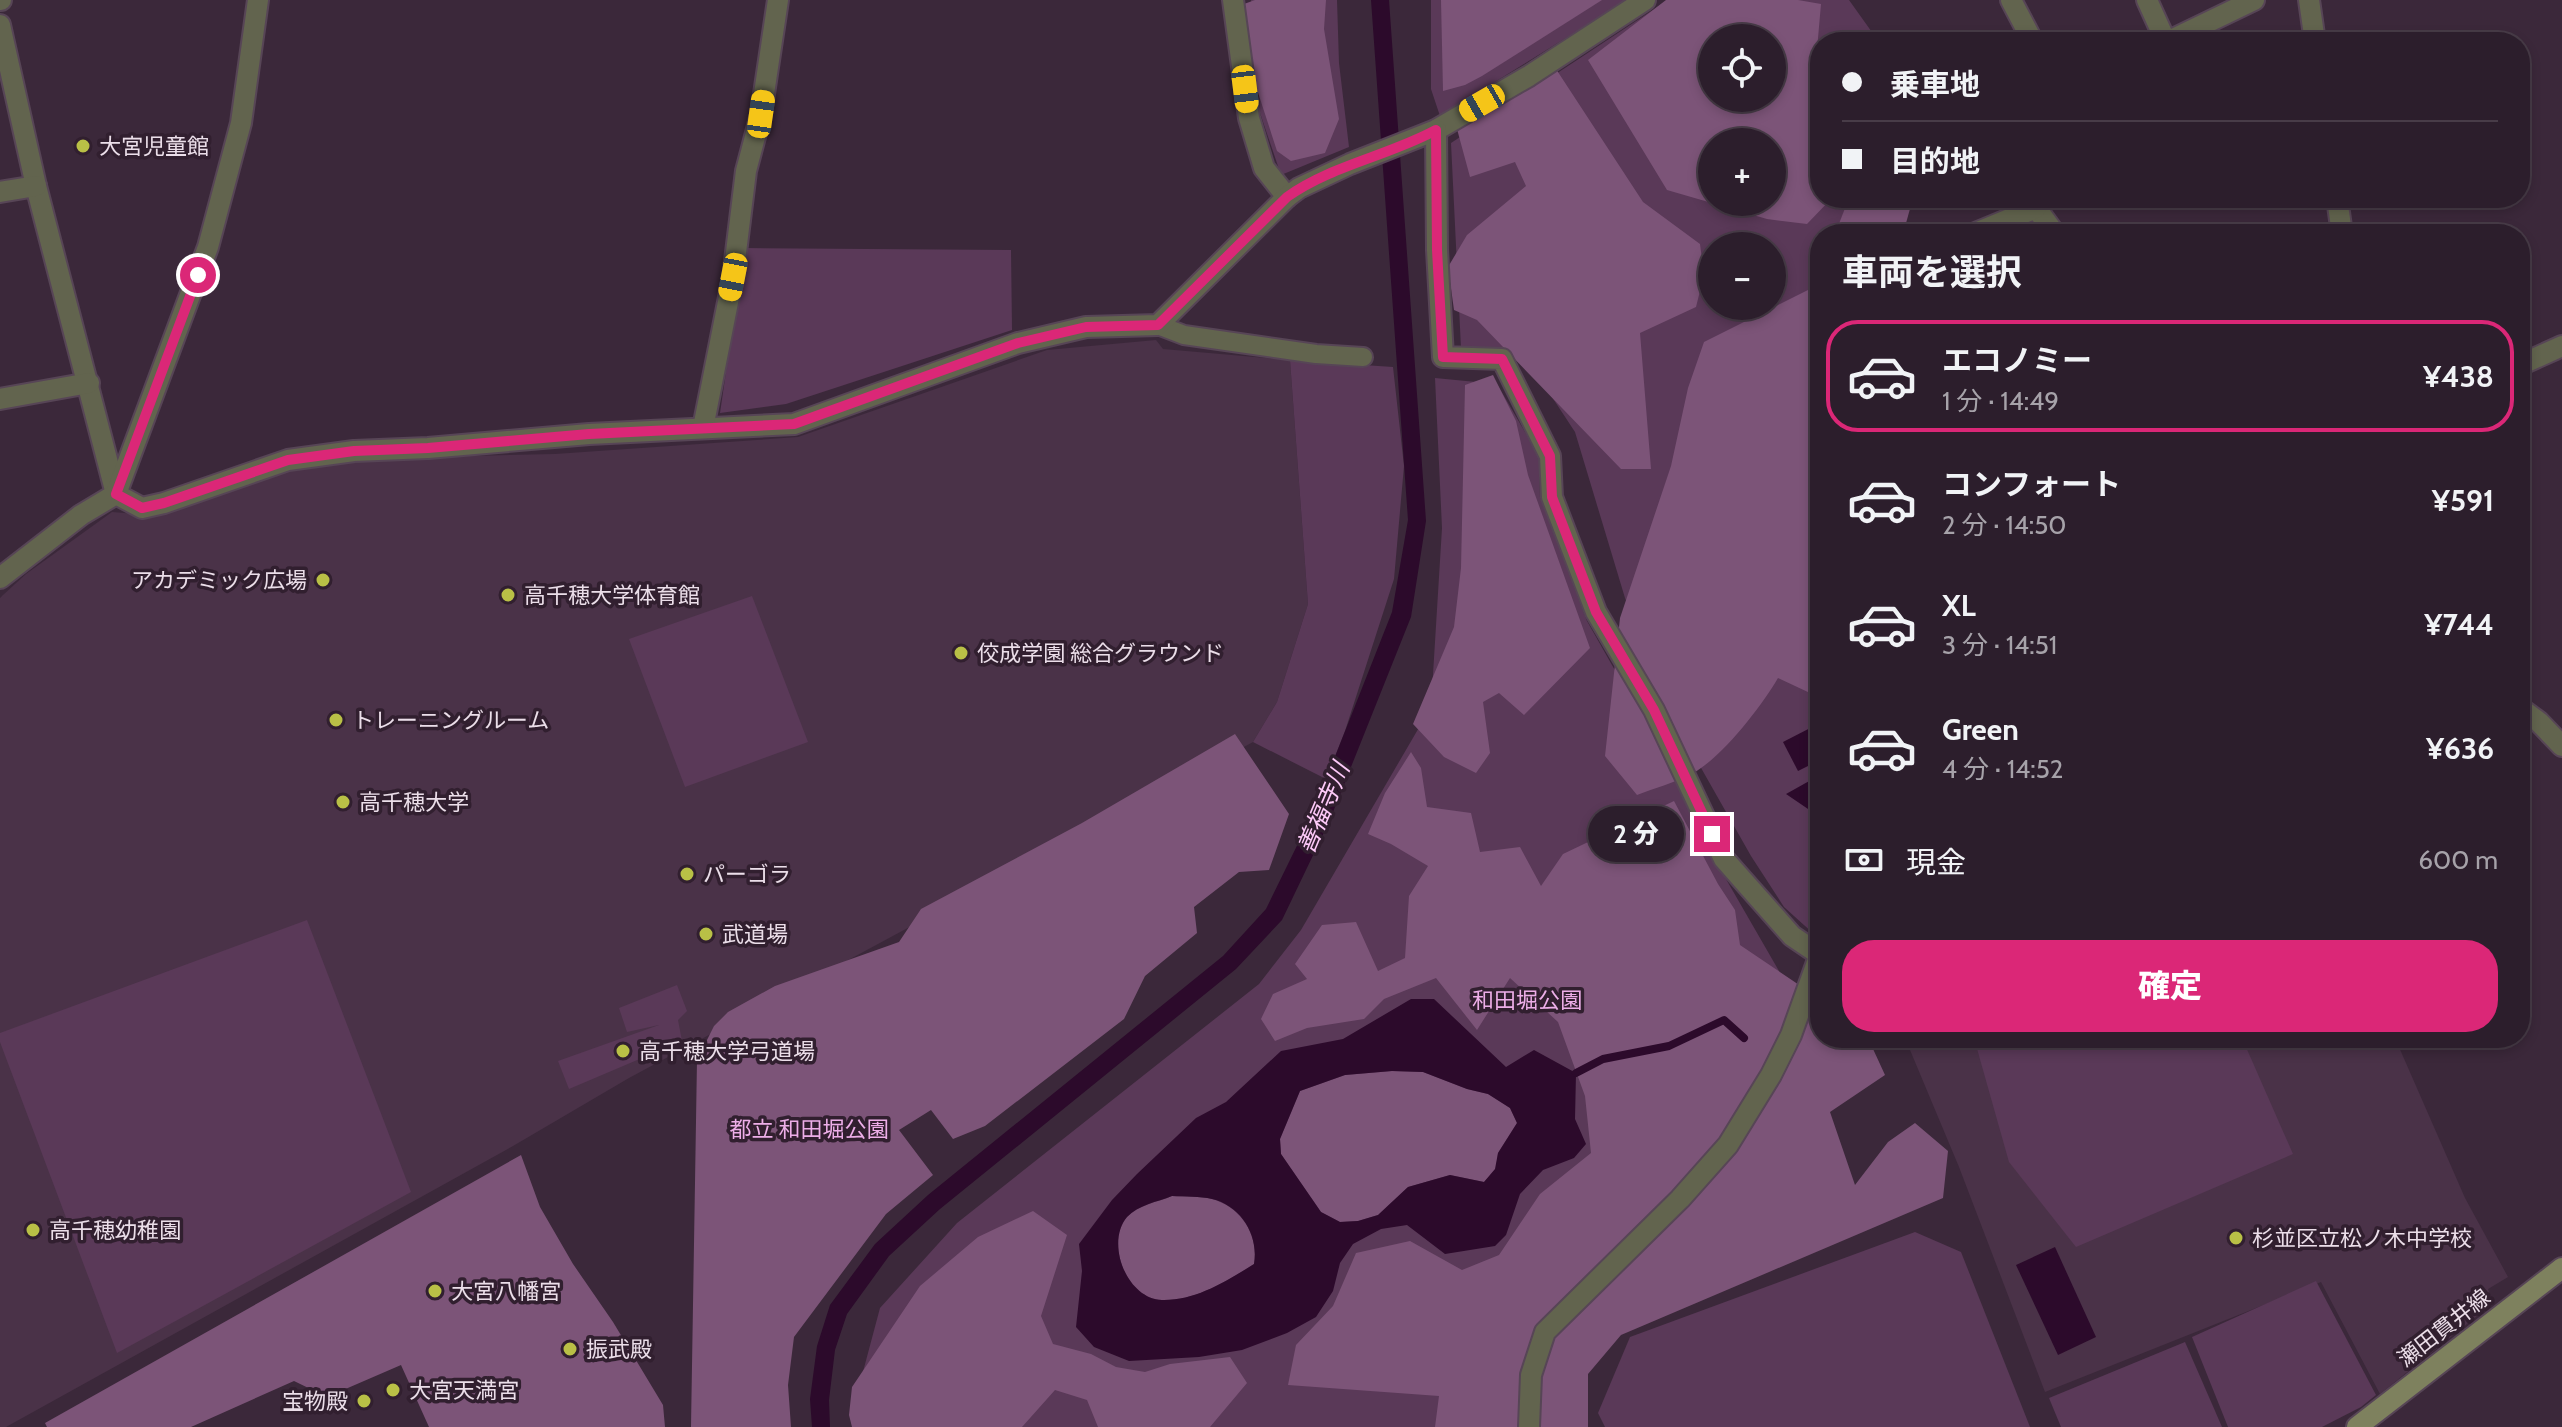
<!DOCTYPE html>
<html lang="ja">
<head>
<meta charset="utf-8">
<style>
	body { margin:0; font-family:Cabin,"Noto Sans JP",sans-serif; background:#342734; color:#f1f3f6; height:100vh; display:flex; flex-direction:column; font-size:30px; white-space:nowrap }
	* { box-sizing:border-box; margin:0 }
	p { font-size:26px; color:#a6a2a9 }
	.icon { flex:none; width:44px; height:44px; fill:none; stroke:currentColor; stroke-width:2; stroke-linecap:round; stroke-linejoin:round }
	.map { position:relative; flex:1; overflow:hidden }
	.drawer { position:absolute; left:1810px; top:224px; width:720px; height:824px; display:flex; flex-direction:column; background:#2c1e2c; border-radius:32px; box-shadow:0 4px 12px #0003,0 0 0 2px #483c48 }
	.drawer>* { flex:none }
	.top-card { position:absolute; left:1810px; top:32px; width:720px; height:176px; border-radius:32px; box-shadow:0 4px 12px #0003,0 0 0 2px #483c48; display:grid; align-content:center; height:176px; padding:0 32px; background:#2c1e2c }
	.fabs { position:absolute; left:1698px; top:24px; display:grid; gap:16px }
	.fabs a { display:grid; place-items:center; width:88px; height:88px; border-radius:50%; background:#2c1e2c; box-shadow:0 4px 12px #0003,0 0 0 2px #483c48; font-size:40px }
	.end { position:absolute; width:36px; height:36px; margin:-18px; border:10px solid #db2777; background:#fff; box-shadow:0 0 0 4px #fff }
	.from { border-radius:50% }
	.bubble { position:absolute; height:56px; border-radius:28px; background:#2c1e2c; box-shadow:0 4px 12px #0003,0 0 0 2px #483c48; font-size:26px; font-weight:800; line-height:56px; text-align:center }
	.car { position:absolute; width:24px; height:48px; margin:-24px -12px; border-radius:10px; box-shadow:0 0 6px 2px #0007; background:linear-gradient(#f5c518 24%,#345 0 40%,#f5c518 0 76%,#345 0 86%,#f5c518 0) }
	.top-card b { display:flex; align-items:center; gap:28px; height:76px; font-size:30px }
	.top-card b+b { border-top:2px solid #483c48 }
	.top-card i { width:20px; height:20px; background:#f1f3f6 }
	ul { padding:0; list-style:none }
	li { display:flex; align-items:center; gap:24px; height:112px; margin:0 16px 12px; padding:0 16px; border:4px solid transparent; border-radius:32px }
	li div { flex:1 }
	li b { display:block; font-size:30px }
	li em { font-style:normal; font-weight:800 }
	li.current { border-color:#db2777 }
	li>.icon { width:72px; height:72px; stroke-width:1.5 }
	h2 { padding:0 32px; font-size:36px; line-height:96px }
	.pay { display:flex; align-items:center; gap:20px; height:88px; padding:0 32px; font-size:30px }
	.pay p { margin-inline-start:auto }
	.button { display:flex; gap:16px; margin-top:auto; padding:16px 32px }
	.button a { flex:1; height:92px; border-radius:32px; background:#db2777; color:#fff; font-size:32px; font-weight:800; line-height:92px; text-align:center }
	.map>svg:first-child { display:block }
	.built { fill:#4a3248 }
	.green { fill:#5a3958; fill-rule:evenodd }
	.forest { fill:#7c5478; fill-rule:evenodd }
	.water { fill:#2c0a2b; fill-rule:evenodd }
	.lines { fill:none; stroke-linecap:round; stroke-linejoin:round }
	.stream { stroke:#2c0a2b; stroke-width:8 }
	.pedestrian-casing { stroke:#574556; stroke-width:22 }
	.minor-casing { stroke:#574556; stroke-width:24 }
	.secondary-casing { stroke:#574556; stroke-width:24 }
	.pedestrian { stroke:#62644e; stroke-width:18 }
	.minor { stroke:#62644e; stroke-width:20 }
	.secondary { stroke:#7e815e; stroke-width:20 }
	.route { stroke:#db2777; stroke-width:10 }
	.poi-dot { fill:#b9c046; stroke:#311f2f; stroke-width:3 }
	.labels { text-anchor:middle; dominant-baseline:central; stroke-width:7; stroke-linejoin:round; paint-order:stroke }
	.poi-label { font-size:22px; fill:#ebdee9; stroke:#311f2f; text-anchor:start }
	.park-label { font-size:22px; fill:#edaee8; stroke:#311f2f }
	.street-label { font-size:22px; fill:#ebdee9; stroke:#311f2f }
	.water-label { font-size:24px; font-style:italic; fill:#fecaf9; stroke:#311f2f }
</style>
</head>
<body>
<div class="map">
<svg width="2562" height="1427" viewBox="0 0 2562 1427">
	<rect width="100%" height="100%" fill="#3b283a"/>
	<g class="built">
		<path d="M1156 340 1163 349 1290 360 1308 604 1277 702 1253 742 629 1078 513 1146 6 1427H0V598L3 595 26 574 112 512 150 515 305 464 343 459 555 454 798 437 1047 350Z"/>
		<path d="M1905 1038H2395L2465 1198 2508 1277 2488 1289 2493 1303 2380 1394 2321 1282 2045 1392 1959 1167Z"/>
	</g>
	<g class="green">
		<path d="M1251 0H1337L1339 63 1349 147 1281 175 1260 113 1257 34Z"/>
		<path d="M1431 0H1627L1440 116 1431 89Z"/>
		<path d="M1668 0H1849L1879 42H1820V198H1906L1904 234H1820V926L1815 935 1784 907 1751 856 1675 722 1625 598 1575 432 1521 350 1461 348 1451 143ZM1712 38H1772V98H1712ZM1712 142H1772V202H1712ZM1712 246H1772V306H1712Z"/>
		<path d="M744 248 1011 250 1012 330 786 404 720 413Z"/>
		<path d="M1290 360 1393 367 1404 466 1394 579 1345 731 1326 779 1253 742 1277 702 1308 604Z"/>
		<path d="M1435 378 1497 384 1539 456 1540 497 1587 621 1659 748 1715 860 1790 990 1512 1427H861L856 1398 880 1308 957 1223 1259 984 1301 930 1431 707 1442 528Z"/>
		<path d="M752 596 808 742 685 787 629 639Z"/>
		<path d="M307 920 411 1192 117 1353 0 1042V1033Z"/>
		<path d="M677 985 687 1011 678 1020 682 1041 569 1089 558 1061 659 1025 627 1032 619 1008Z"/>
		<path d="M1974 1038H2242L2293 1154 2076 1247 2009 1162Z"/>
		<path d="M1915 1232 1961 1252 2030 1427H1605L1598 1413 1630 1337Z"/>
		<path d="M2316 1281 2376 1395 2361 1407 2322 1427H2228L2192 1337Z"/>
		<path d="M2185 1342 2222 1427H2061L2049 1398Z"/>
	</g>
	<g class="forest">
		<path d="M1255 0H1326L1324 29 1339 119 1325 153 1291 161 1277 151 1251 71 1244 4Z"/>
		<path d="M1441 0H1602L1482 76 1465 85 1443 91Z"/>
		<path d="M1666 0H1798L1821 4 1816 61 1820 62V198H1832L1807 224 1767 219 1667 190 1588 60ZM1712 38H1772V98H1712ZM1712 142H1772V202H1712Z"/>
		<path d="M1556 69 1643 202 1700 244 1704 275 1696 307 1640 333 1651 469H1621L1477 320 1454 310 1448 267 1467 235 1526 186 1515 162 1470 177 1457 129Z"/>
		<path d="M1849 198H1913L1903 234H1835Z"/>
		<path d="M1820 284V687L1810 693 1778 678C1761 707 1721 759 1690 775 1673 783 1655 788 1637 795L1605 756 1620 618 1671 466 1688 388 1704 342Z"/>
		<path d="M1493 375 1516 421 1528 475 1590 648 1524 715 1499 693 1483 702 1490 753 1476 773 1444 757 1413 724 1454 627 1461 568 1465 385Z"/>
		<path d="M1235 734 1289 814 1269 870 1239 872 1194 907 1197 933 1145 976 1124 1019 985 1126 953 1139 931 1110 899 1130 933 1175 886 1214 794 1337 788 1385 791 1427H691L697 1060 714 1026 728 1012 775 986 899 942 921 909 1082 823Z"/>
		<path d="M1411 752 1421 768 1427 807 1471 813 1480 852 1520 847 1541 886 1563 854 1674 801 1718 884 1735 910 1740 945 1820 999V1038H1868L1885 1075 1830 1112 1855 1185 1888 1142 1915 1123 1948 1151 1943 1198 1621 1335 1588 1374V1427H1435L1439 1396 1288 1385 1296 1345 1333 1306 1356 1253 1410 1241 1462 1270 1499 1255 1540 1194 1591 1153 1585 1096 1558 1022 1510 978 1477 1030 1436 978 1384 999 1364 1019 1307 1028 1275 1041 1261 1019 1273 994 1307 979 1295 964 1322 925 1356 922 1378 971 1405 958 1409 896 1428 866 1391 844 1368 834 1385 793Z"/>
		<path d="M1392 1071 1423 1072 1467 1089 1488 1094 1510 1108 1517 1123 1498 1153 1496 1169 1484 1182 1450 1175 1408 1187 1378 1215 1358 1221 1340 1222 1321 1212 1281 1154 1280 1139 1300 1091 1345 1075Z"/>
		<path d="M521 1155 540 1207 573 1264 613 1322 663 1405 665 1427H429L401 1365 327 1397 294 1381 191 1427H47L45 1423Z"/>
		<path d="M1172 1196C1185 1197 1200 1196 1212 1199 1241 1207 1259 1235 1254 1264 1227 1281 1196 1301 1162 1300 1127 1299 1105 1243 1127 1217 1138 1205 1158 1202 1172 1196Z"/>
		<path d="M1033 1211 1067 1235 1041 1316 1053 1344 1091 1354 1116 1367 1145 1372 1170 1364 1230 1357 1247 1383 1210 1427H1098L1087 1400 1055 1390 1022 1427H852L849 1415 852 1387 920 1286 978 1237Z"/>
	</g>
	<g class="water">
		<path d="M1371 0H1389L1426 521 1411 617 1329 822 1282 920 1236 969 940 1209 889 1256 847 1314 835 1350 829 1400 830 1427H812L810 1399 817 1346 830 1305 875 1244 928 1195 1223 956 1266 909 1312 815 1392 612 1408 520Z"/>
		<path d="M1820 723V760L1798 771 1783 742Z"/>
		<path d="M1820 775V807L1811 811 1786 794Z"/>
		<path d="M1411 999H1434L1506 1067 1534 1050 1576 1073 1575 1119 1586 1144 1574 1158 1543 1170 1520 1194 1506 1235 1495 1246 1445 1254 1407 1225 1381 1229 1353 1244 1340 1263 1333 1291 1316 1317 1287 1333 1242 1350 1199 1357 1129 1361 1094 1347 1076 1327 1082 1271 1079 1244 1112 1200 1137 1174 1196 1118 1226 1102 1281 1051 1343 1039ZM1392 1071 1423 1072 1467 1089 1488 1094 1510 1108 1517 1123 1498 1153 1495 1169 1484 1182 1450 1175 1408 1187 1378 1215 1358 1221 1340 1222 1321 1212 1281 1154 1280 1139 1300 1091 1345 1075ZM1172 1196C1185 1197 1200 1196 1212 1199 1241 1206 1259 1235 1254 1264 1227 1281 1195 1301 1162 1300 1127 1299 1105 1243 1127 1217 1138 1205 1157 1202 1172 1196Z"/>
		<path d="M2055 1247 2096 1337 2058 1355 2016 1265Z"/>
	</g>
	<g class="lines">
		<path class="stream" d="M1576 1073 1603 1059 1669 1046 1724 1020 1744 1038"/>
		<defs>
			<path id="pedestrian" d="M1158 325 1184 335 1316 354 1363 357"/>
			<g id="minor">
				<path d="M0 0H1"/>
				<path d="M1233 0 1249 118 1264 168 1287 197"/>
				<path d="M2011 0 2033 42"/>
				<path d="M2147 0 2166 42"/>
				<path d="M2309 0 2315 42"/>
				<path d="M0 25 36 186 116 494 142 508 164 503 288 460 354 451 428 448 589 434 794 424 1018 343 1086 327 1158 325 1287 197 1299 188 1350 164 1436 130 1529 76 1645 0"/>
				<path d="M2167 42 2254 0"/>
				<path d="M1436 130 1437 250 1443 357 1502 359 1550 456 1552 497 1596 612 1654 710 1724 859 1792 936 1820 955"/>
				<path d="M0 192 36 186"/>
				<path d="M2038 198 2036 208 2055 234"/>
				<path d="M2337 198 2342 234"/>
				<path d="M1973 234 2036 208"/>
				<path d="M2520 365 2562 346"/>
				<path d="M0 399 89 383"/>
				<path d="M703 428 733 277 746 171 761 114 778 0"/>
				<path d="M0 578 81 515 116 494 208 247 241 123 258 0"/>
				<path d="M2520 708 2539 722 2562 746"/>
				<path d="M1529 1427 1531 1375 1545 1332 1680 1199 1728 1145 1771 1075 1791 1035 1820 954"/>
			</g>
			<path id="secondary" d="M2357 1427 2562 1268"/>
		</defs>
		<use href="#pedestrian" class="pedestrian-casing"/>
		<use href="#minor" class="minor-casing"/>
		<use href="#secondary" class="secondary-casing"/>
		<use href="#pedestrian" class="pedestrian"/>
		<use href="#minor" class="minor"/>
		<use href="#secondary" class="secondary"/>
	</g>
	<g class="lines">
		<path class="route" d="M198 275 116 494 142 508 164 503 288 460 354 451 428 448 589 434 794 424 1018 343 1086 327 1158 325 1287 197C1332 165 1388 156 1436 130L1437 250 1443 357 1502 359 1550 456 1552 497 1596 612 1654 710 1712 834"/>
	</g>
	<g class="poi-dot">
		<circle cx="83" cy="146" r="8"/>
		<circle cx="323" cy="580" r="8"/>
		<circle cx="508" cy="595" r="8"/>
		<circle cx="961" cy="653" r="8"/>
		<circle cx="336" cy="720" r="8"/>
		<circle cx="343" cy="802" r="8"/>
		<circle cx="687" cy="874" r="8"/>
		<circle cx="706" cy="934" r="8"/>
		<circle cx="623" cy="1051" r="8"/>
		<circle cx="33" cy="1230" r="8"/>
		<circle cx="2236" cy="1238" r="8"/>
		<circle cx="435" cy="1291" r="8"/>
		<circle cx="570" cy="1349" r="8"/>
		<circle cx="393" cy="1390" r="8"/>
		<circle cx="364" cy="1401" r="8"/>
	</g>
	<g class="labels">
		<g class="poi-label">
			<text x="99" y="146">大宮児童館</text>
			<text x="307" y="580" text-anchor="end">アカデミック広場</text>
			<text x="524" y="595">高千穂大学体育館</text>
			<text x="977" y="653">佼成学園 総合グラウンド</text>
			<text x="352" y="720">トレーニングルーム</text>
			<text x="359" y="802">高千穂大学</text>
			<text x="703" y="874">パーゴラ</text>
			<text x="722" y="934">武道場</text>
			<text x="639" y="1051">高千穂大学弓道場</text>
			<text x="49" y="1230">高千穂幼稚園</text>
			<text x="2252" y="1238">杉並区立松ノ木中学校</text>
			<text x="451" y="1291">大宮八幡宮</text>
			<text x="586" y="1349">振武殿</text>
			<text x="409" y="1390">大宮天満宮</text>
			<text x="348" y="1401" text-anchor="end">宝物殿</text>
		</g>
		<g class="park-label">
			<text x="1527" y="1000">和田堀公園</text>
			<text x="809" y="1129">都立 和田堀公園</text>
		</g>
		<g class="street-label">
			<text transform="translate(2444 1328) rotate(-38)">瀬田貫井線</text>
		</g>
		<g class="water-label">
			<text transform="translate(1323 808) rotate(-67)">善福寺川</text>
		</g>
	</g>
</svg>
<div class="fabs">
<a><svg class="icon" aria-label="locate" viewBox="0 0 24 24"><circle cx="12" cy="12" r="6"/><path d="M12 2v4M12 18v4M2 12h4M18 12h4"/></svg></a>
<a>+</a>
<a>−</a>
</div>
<i class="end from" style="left:198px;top:275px"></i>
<i class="end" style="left:1712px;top:834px"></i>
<div class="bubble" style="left:1588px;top:806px;width:96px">2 分</div>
<i class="car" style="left:1245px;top:89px;rotate:173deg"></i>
<i class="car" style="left:1482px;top:103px;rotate:240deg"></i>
<i class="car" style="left:761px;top:114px;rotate:8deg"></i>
<i class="car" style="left:733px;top:277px;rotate:191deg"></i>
<div class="top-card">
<b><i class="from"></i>乗車地</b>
<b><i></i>目的地</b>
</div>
<section class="drawer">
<h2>車両を選択</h2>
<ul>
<li class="current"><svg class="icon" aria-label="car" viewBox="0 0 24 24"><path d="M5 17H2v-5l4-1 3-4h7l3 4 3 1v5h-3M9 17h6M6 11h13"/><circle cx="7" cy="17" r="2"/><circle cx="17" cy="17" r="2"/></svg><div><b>エコノミー</b><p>1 分 · 14:49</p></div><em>¥438</em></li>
<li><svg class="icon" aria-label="car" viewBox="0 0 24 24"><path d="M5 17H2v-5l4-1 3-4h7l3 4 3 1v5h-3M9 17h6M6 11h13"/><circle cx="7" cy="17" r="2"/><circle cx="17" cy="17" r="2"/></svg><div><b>コンフォート</b><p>2 分 · 14:50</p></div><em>¥591</em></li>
<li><svg class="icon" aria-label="car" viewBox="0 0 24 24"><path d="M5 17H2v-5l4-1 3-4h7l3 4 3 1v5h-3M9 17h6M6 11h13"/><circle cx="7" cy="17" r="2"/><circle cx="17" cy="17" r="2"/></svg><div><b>XL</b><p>3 分 · 14:51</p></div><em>¥744</em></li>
<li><svg class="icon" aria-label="car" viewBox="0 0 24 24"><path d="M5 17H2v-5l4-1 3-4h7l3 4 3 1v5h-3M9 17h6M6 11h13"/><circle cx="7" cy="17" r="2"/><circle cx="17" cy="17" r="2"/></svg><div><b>Green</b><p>4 分 · 14:52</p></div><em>¥636</em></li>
</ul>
<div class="pay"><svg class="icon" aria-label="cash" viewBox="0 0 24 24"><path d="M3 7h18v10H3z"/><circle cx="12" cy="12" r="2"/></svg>現金<p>600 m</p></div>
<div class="button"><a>確定</a></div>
</section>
</div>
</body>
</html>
